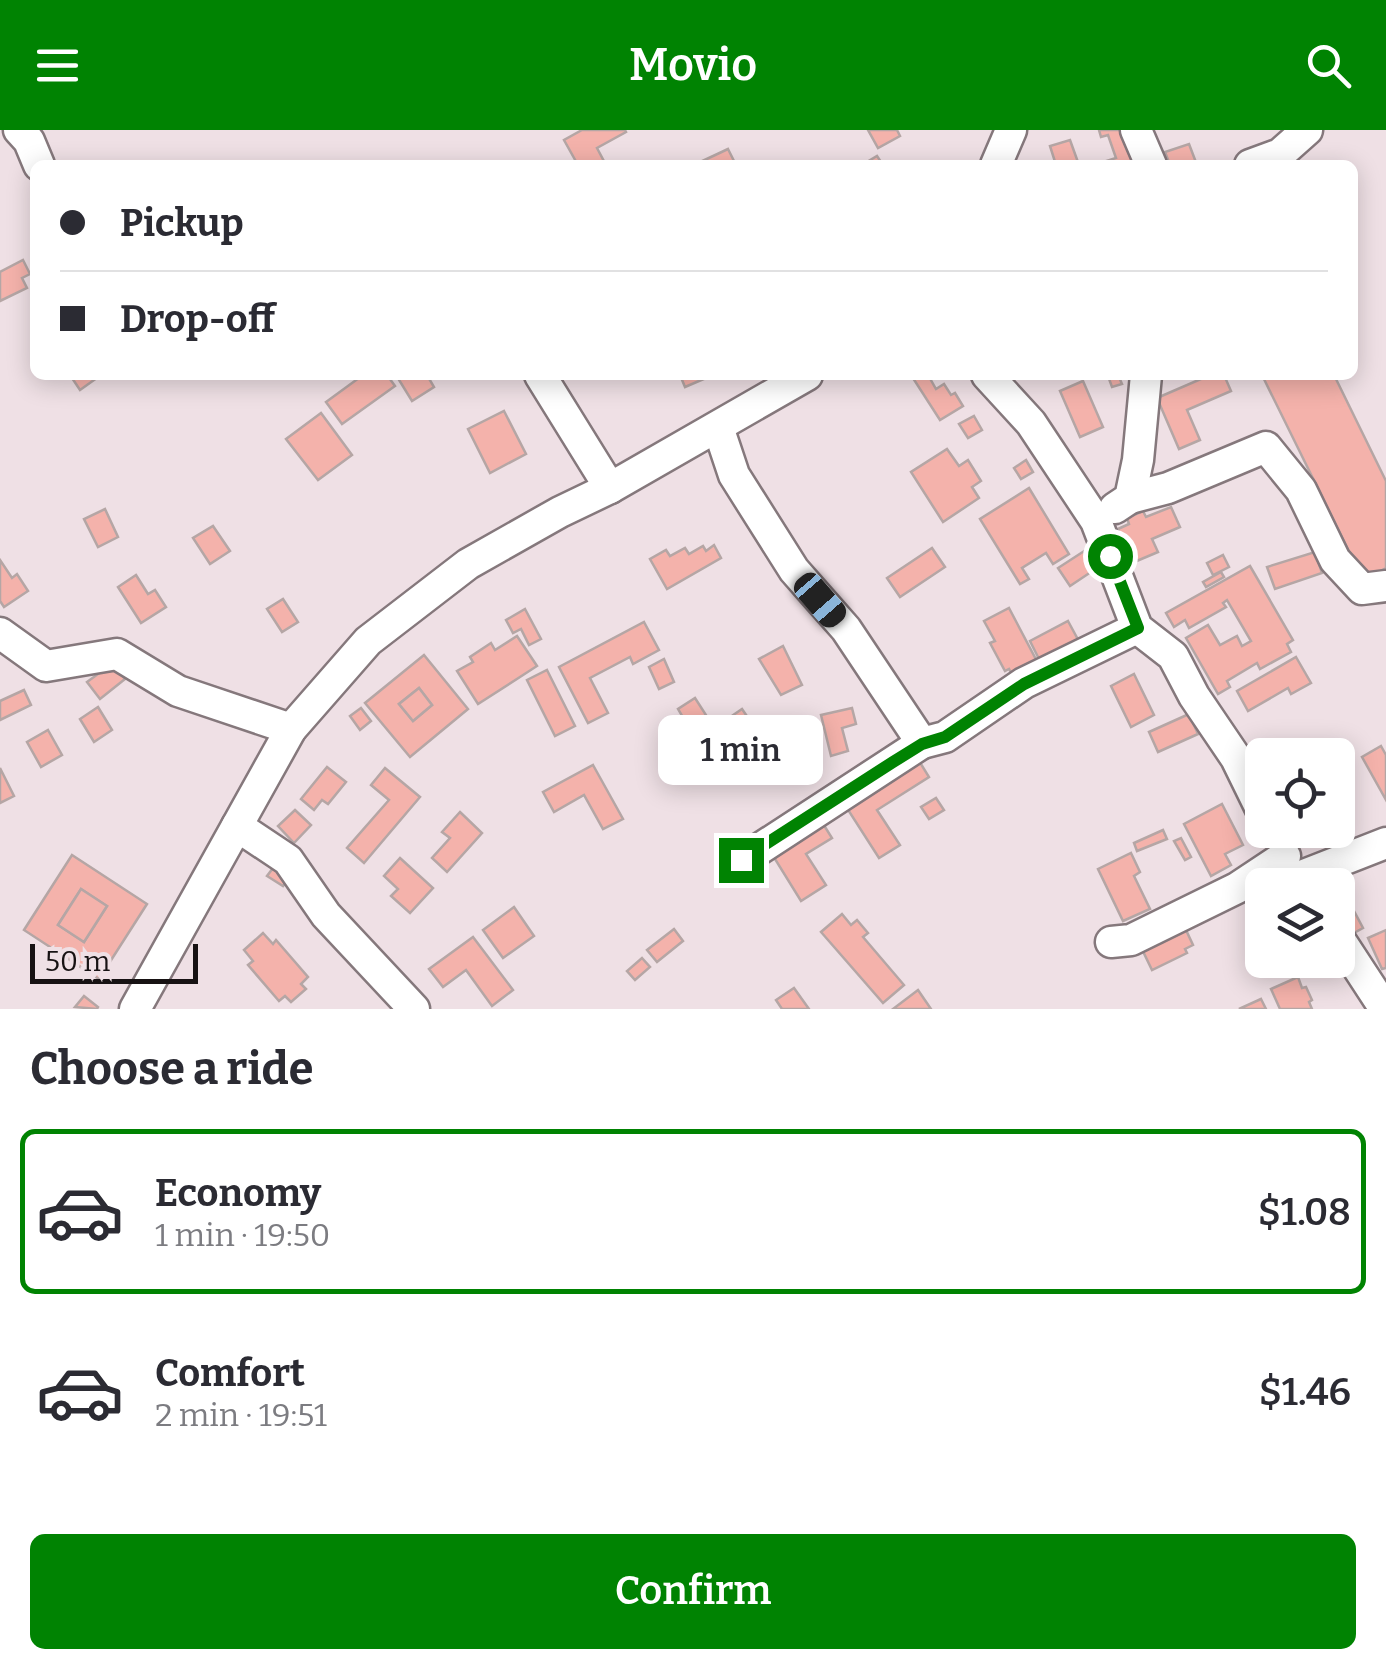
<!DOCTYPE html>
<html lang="en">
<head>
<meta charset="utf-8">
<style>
	body { margin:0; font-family:Bitter,serif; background:#f7f7f7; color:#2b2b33; height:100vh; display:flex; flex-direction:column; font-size:38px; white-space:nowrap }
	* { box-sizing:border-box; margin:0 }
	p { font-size:32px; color:#7c7c81 }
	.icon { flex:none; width:55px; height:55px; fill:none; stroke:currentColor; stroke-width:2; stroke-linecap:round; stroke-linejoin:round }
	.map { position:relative; height:879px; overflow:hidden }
	.panel { display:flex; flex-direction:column; background:#fff; flex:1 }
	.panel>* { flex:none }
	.banner { position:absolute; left:30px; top:30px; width:1328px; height:220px; border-radius:15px; box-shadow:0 5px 25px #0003; display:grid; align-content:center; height:220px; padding:0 30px; background:#fff }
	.controls { position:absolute; left:1245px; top:608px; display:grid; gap:20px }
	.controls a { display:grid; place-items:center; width:110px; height:110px; border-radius:15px; background:#fff; box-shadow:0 5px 25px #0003; font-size:50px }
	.scale { position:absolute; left:30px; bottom:25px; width:168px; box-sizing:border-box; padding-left:10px; border:5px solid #171213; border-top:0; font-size:28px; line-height:35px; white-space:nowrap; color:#171213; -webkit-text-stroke:8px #efe0e5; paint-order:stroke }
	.end { position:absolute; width:45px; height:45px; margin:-22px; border:12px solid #008302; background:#fff; box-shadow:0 0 0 5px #fff }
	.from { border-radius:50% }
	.bubble { position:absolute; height:70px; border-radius:15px; background:#fff; box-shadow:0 5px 25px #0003; font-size:32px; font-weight:600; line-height:70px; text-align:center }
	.car { position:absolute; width:30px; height:60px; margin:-30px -15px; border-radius:12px; box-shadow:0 0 8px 2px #0007; background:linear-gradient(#222 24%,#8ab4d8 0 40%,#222 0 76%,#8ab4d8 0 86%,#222 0) }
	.banner b { display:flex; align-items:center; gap:35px; height:95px; font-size:38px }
	.banner b+b { border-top:2px solid #e1e1e2 }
	.banner i { width:25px; height:25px; background:#2b2b33 }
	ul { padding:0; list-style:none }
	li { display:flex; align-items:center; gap:30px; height:165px; margin:0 20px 15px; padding:0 10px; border:5px solid transparent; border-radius:15px }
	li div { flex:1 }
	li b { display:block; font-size:38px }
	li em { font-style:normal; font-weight:600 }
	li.active { border-color:#008302 }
	li>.icon { width:90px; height:90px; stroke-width:1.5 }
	h2 { padding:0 30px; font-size:45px; line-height:120px }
	.action { display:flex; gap:20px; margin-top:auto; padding:20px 30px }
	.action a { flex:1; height:115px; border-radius:15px; background:#008302; color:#fff; font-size:40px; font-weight:600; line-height:115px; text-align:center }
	header { display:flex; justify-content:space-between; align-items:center; height:130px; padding:0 30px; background:#008302; color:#fff; font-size:45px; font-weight:600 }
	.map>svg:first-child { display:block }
	.building { fill:#f4b2ab; stroke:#b5a6a5; stroke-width:2.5; fill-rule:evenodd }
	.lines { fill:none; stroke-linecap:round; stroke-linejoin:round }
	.minor-casing { stroke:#85787c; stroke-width:35 }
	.minor { stroke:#fff; stroke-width:30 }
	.route { stroke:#008302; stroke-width:12 }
</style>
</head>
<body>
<header><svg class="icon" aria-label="menu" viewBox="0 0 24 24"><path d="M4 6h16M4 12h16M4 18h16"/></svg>Movio<svg class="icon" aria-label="search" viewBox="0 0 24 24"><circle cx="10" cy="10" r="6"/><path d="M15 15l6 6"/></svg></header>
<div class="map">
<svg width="1386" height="879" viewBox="0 0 1386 879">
	<rect width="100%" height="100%" fill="#efe0e5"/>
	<g class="building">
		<path d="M582 0H625L626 2 597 18 606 35H578L564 10Z"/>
		<path d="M868 0H897L900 6 878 18Z"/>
		<path d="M1099 0H1131L1142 35H1094L1116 28 1108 5 1101 7Z"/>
		<path d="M1070 10 1079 35H1056L1050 16Z"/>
		<path d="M1189 14 1197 35H1170L1165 22Z"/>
		<path d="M728 19 736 35H697L696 34Z"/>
		<path d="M877 26 883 35H862Z"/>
		<path d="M23 130 30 144 22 148 27 158 0 171V142Z"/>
		<path d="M70 245H101L80 260Z"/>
		<path d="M363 245H387L395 256 342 294 326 272Z"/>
		<path d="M396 245H427L434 257 412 271Z"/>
		<path d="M680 245H713L685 257Z"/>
		<path d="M911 245H928L936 259 944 254 951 265 955 263 963 276 940 290Z"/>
		<path d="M1118 245 1122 254 1112 257 1108 246Z"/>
		<path d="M1210 245H1224L1231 261 1187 280 1200 310 1179 319 1157 268Z"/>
		<path d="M1262 245H1334L1386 351V438L1363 450Z"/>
		<path d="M1083 251 1103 297 1080 307 1060 261Z"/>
		<path d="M504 281 526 324 490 343 468 299Z"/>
		<path d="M321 283 352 325 318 350 286 309Z"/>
		<path d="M974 286 982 300 968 308 959 294Z"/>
		<path d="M947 319 959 336 968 330 981 351 972 357 979 368 943 392 911 342Z"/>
		<path d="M1026 330 1033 342 1021 349 1014 338Z"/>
		<path d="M1029 358 1069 424 1053 434 1046 423 1022 438 1029 449 1020 454 980 389Z"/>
		<path d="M1171 377 1180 397 1152 409 1158 422 1132 433 1118 399 1129 394 1127 388 1143 381 1146 387Z"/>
		<path d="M105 379 118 407 98 417 84 389Z"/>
		<path d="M213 396 230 421 210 434 193 408Z"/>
		<path d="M714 415 721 428 667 459 650 429 666 420 670 426 685 418 689 424 703 416 706 421Z"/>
		<path d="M1092 416 1103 434 1070 456 1058 438Z"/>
		<path d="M932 418 945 437 900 467 887 448Z"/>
		<path d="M1315 422 1322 443 1275 459 1267 437Z"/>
		<path d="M1223 425 1229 437 1213 445 1207 433Z"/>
		<path d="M0 430 12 448 17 444 28 461 4 477 0 471Z"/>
		<path d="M1250 436 1293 510 1287 514 1291 522 1260 539 1257 533 1227 551 1230 557 1218 564 1186 508 1208 495 1220 515 1237 506 1242 516 1251 511 1227 470 1223 473 1226 477 1189 498 1185 490 1174 497 1166 483Z"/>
		<path d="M1221 442 1224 447 1206 457 1203 452Z"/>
		<path d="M136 445 148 464 155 460 166 477 141 493 118 457Z"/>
		<path d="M283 469 298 492 282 502 267 479Z"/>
		<path d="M1009 478 1041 539 1016 552 1009 539 1005 541 990 513 995 511 984 491Z"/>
		<path d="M525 479 541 509 529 515 521 499 513 503 506 490Z"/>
		<path d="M1068 491 1082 517 1043 537 1030 511Z"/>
		<path d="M644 492 659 520 633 534 630 527 590 548 608 583 588 593 559 537Z"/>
		<path d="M517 506 537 536 478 574 457 541 473 532 470 527 491 513 495 520Z"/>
		<path d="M783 516 802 555 781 565 759 529Z"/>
		<path d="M424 525 468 579 410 627 365 573ZM419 558 432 575 413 591 399 574Z"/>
		<path d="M1296 527 1311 553 1291 564 1288 558 1248 581 1237 561Z"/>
		<path d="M664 529 674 552 659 559 649 537Z"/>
		<path d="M113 533 125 549 100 569 87 552Z"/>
		<path d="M547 540 575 596 555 606 527 550Z"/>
		<path d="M1134 544 1154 585 1131 597 1111 556Z"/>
		<path d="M419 558 432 575 413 591 399 574Z"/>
		<path d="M24 560 31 575 0 590V571Z"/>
		<path d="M695 568 706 585 688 596 678 579Z"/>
		<path d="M98 577 112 600 94 612 80 589Z"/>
		<path d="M361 578 371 591 360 600 350 586Z"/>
		<path d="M852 578 856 594 842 598 848 621 831 626 821 585Z"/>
		<path d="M742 579 764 611 733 632 726 622 719 627 704 605Z"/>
		<path d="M1189 584 1198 604 1158 622 1149 602Z"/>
		<path d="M48 600 62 625 41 637 27 612Z"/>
		<path d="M1381 616 1386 625V670L1362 627Z"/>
		<path d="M916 626 929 647 877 680 900 715 879 728 843 672Z"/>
		<path d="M593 635 623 689 603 699 584 665 554 682 543 662Z"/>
		<path d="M327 637 346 652 328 674 322 670 314 680 301 669Z"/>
		<path d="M0 638 14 666 0 673Z"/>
		<path d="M385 638 420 667 364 733 347 718 389 670 371 655Z"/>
		<path d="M936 668 944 680 929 689 921 677Z"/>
		<path d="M1222 674 1243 715 1225 724 1231 735 1211 746 1184 694Z"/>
		<path d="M295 680 311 695 294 713 278 696Z"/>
		<path d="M460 682 482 703 447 742 432 728 450 708 442 702Z"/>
		<path d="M820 689 832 708 806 724 826 755 801 771 770 721Z"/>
		<path d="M1163 700 1167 709 1137 721 1134 713Z"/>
		<path d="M1181 708 1191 727 1185 730 1174 711Z"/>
		<path d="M1131 723 1140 742 1134 746 1150 779 1123 791 1098 739Z"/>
		<path d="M72 725 147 774 99 849 24 800ZM81 759 107 776 84 812 58 795Z"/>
		<path d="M400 728 433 758 410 783 391 766 398 759 384 746Z"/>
		<path d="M276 734 291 745 283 756 267 746Z"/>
		<path d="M81 759 107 776 84 812 58 795Z"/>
		<path d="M1345 764 1363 798 1350 805 1338 782V768Z"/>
		<path d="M514 777 534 806 503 828 483 800Z"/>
		<path d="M842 784 851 795 857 790 868 803 863 807 904 855 883 873 821 802Z"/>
		<path d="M674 799 683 811 657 832 647 820Z"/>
		<path d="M1186 800 1193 815 1185 819 1187 823 1152 840 1139 813Z"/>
		<path d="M1386 800V838L1382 839 1368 808Z"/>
		<path d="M263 803 273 814 276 810 308 847 301 854 306 859 291 872 285 866 279 871 248 835 253 831 244 820Z"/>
		<path d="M473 807 513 860 492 876 466 840 443 857 429 839Z"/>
		<path d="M642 828 650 837 635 850 627 841Z"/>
		<path d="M1298 847 1302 858 1306 857 1312 870 1309 872 1312 879H1280L1271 859Z"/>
		<path d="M794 858 809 879H782L776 870Z"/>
		<path d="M918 860 931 879H893Z"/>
		<path d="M84 866 98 877 97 879 75 877Z"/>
		<path d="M1261 869 1266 879H1239Z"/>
	</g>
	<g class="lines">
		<defs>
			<g id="minor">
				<path d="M19 0 29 11 39 35"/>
				<path d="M1136 0 1151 35"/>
				<path d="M996 35 1011 0"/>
				<path d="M1250 35 1280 24 1307 0"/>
				<path d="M540 245 610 358"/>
				<path d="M987 245 1031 293 1096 391 1137 498 1173 526 1194 566 1236 628 1262 681"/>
				<path d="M718 297 734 345 794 440 846 499 922 613 741 731"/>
				<path d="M1130 368 1168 358 1266 317 1301 360 1335 430 1362 459 1386 456"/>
				<path d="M1115 378 1130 368 1138 330 1146 245"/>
				<path d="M0 503 46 536 117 524 178 561 291 599"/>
				<path d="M922 613 945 607 1024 553 1137 498"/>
				<path d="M237 696 288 730 326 785 414 879"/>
				<path d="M1299 747 1386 713"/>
				<path d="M1338 807 1385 879"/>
				<path d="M1111 812 1131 810 1237 758 1285 726"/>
				<path d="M135 879 291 599 368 511 468 434 560 382 610 358 807 245"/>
			</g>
		</defs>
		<use href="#minor" class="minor-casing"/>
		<use href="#minor" class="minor"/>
	</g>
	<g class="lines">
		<path class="route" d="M741 730 893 632 922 614 945 607 1024 554 1138 498 1110 426"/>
	</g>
</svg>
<div class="controls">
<a><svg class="icon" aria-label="locate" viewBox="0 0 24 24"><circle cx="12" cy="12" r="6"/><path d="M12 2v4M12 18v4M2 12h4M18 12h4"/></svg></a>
<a><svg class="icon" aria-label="layers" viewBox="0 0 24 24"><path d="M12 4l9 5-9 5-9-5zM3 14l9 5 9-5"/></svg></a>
</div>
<div class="scale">50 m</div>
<i class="end from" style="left:1110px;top:426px"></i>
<i class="end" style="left:741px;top:730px"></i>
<div class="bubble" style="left:658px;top:585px;width:165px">1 min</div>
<i class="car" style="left:820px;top:470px;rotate:139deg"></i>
<div class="banner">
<b><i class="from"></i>Pickup</b>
<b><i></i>Drop-off</b>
</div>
</div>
<section class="panel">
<h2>Choose a ride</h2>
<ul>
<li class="active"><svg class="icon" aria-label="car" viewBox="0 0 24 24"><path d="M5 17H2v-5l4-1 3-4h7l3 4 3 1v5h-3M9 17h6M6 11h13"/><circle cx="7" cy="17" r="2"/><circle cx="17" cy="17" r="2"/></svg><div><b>Economy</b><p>1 min · 19:50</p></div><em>$1.08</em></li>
<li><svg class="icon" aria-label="car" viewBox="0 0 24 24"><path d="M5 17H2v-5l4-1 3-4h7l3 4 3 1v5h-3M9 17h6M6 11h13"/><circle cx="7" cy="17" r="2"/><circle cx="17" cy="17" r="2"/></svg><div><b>Comfort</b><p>2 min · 19:51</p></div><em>$1.46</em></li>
</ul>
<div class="action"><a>Confirm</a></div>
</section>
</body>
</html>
